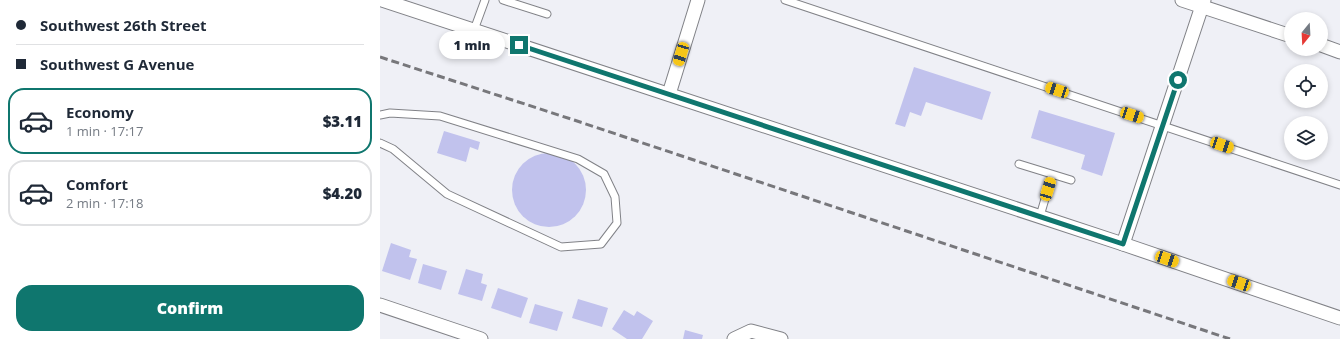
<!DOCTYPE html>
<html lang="en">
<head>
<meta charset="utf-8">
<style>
	body { margin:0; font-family:"Open Sans",sans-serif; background:#f6f6f7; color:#1f2937; height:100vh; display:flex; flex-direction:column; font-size:15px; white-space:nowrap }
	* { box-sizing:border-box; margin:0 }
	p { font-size:13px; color:#747a83 }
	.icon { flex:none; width:22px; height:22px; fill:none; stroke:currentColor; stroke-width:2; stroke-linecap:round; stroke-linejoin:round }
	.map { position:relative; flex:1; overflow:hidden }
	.details { display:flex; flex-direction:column; background:#fff; width:380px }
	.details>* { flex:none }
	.hud { display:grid; align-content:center; height:88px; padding:0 16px; background:#fff }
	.needle { width:26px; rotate:198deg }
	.buttons { position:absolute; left:904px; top:12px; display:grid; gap:8px }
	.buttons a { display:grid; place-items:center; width:44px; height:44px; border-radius:50%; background:#fff; box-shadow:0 2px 6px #0003; font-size:20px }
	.end { position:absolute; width:18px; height:18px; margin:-9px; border:5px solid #0f766e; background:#fff; box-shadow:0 0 0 2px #fff }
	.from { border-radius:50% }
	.bubble { position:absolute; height:28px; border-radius:14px; background:#fff; box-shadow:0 2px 6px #0003; font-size:13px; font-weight:800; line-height:28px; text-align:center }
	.car { position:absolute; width:12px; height:24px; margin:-12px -6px; border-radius:5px; box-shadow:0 0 3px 1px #0007; background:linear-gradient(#f5c518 24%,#345 0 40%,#f5c518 0 76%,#345 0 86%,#f5c518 0) }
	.hud b { display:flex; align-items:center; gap:14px; height:38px; font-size:15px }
	.hud b+b { border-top:1px solid #e0e1e3 }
	.hud i { width:10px; height:10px; background:#1f2937 }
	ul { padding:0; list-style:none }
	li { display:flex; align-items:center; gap:12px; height:66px; margin:0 8px 6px; padding:0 8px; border:2px solid #e0e1e3; border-radius:16px }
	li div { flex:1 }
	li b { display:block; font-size:15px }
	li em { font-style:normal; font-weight:800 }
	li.on { border-color:#0f766e }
	li>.icon { width:36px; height:36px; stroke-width:1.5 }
	.button { display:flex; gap:8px; margin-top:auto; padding:8px 16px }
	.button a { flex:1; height:46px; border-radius:16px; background:#0f766e; color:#fff; font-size:16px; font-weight:800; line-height:46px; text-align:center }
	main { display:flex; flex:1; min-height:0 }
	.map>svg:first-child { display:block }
	.building { fill:#c1c2ed }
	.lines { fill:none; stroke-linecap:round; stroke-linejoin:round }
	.service-casing { stroke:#818287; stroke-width:9 }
	.minor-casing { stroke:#818287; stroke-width:15 }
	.service { stroke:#fff; stroke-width:7 }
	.minor { stroke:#fff; stroke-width:13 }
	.rail { stroke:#77777b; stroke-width:3; stroke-dasharray:8 4; stroke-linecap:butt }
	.route { stroke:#0f766e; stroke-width:5 }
</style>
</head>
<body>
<main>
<section class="details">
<div class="hud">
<b><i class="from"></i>Southwest 26th Street</b>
<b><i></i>Southwest G Avenue</b>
</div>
<ul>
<li class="on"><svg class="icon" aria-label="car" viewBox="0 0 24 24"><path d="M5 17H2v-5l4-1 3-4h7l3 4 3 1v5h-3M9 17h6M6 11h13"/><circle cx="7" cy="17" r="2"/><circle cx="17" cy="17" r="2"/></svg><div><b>Economy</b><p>1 min · 17:17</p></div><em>$3.11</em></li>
<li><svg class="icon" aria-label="car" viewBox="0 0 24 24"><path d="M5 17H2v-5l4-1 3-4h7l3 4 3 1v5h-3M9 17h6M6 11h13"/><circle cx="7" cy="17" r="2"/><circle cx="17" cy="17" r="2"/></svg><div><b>Comfort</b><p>2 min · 17:18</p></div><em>$4.20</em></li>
</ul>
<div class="button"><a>Confirm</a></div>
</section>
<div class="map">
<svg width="960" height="339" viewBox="0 0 960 339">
	<rect width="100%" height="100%" fill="#eff0f6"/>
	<g class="building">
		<path d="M534 67 611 92 602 120 546 102 541 116 530 112 525 127 515 124Z"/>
		<path d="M659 110 735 133 722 176 701 169 705 155 651 138Z"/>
		<path d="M64 131 100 142 98 150 90 147 86 162 57 153Z"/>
		<circle cx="169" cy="190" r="37"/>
		<path d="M11 243 31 250 29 257 37 259 30 280 2 271Z"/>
		<path d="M43 264 67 271 61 290 38 283Z"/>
		<path d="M86 269 103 274 101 283 107 285 102 301 78 294Z"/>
		<path d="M118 288 148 298 141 318 111 308Z"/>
		<path d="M198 299 228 308 222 327 192 318Z"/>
		<path d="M155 304 183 312 177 331 149 323Z"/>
		<path d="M244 310 254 316 257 311 273 321 262 339H247L232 329Z"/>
		<path d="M305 330 323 335 322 339H303Z"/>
	</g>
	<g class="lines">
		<defs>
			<g id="service">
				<path d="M123 0 167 14"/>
				<path d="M405 0 960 185"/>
				<path d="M94 30 105 0"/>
				<path d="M0 115 10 113 60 116 198 159 224 174 235 197 237 223 221 244 181 247 67 194 13 149 0 143"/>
				<path d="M639 164 691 180"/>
				<path d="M660 216 672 175"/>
			</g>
			<g id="minor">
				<path d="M2 0 743 244 960 318"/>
				<path d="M802 0 911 36"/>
				<path d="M941 45 960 52"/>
				<path d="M289 94 318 0"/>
				<path d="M743 244 824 0"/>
				<path d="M0 305 101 339"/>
				<path d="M354 339 371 331 401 339"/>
			</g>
		</defs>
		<use href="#service" class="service-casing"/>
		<use href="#minor" class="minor-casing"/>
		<use href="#service" class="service"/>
		<use href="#minor" class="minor"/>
		<path class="rail" d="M0 57 194 120 850 339"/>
	</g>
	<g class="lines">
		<path class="route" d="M139 45 743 244 798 80"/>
	</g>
</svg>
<div class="buttons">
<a><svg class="needle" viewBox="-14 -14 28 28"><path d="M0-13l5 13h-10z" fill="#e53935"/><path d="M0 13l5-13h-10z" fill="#747a83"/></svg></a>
<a><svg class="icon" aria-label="locate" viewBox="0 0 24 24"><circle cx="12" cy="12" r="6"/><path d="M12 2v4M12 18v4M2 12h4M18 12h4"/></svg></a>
<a><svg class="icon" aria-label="layers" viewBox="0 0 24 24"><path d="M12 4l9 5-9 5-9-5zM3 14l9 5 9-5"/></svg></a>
</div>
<i class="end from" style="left:798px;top:80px"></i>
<i class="end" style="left:139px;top:45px"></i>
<div class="bubble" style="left:59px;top:31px;width:66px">1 min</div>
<i class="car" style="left:301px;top:54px;rotate:197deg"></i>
<i class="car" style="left:677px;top:90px;rotate:288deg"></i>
<i class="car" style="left:752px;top:115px;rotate:108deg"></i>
<i class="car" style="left:842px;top:145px;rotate:109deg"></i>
<i class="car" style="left:668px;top:189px;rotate:17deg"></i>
<i class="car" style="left:787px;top:259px;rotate:109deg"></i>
<i class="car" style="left:859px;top:283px;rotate:289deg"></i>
</div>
</main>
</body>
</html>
